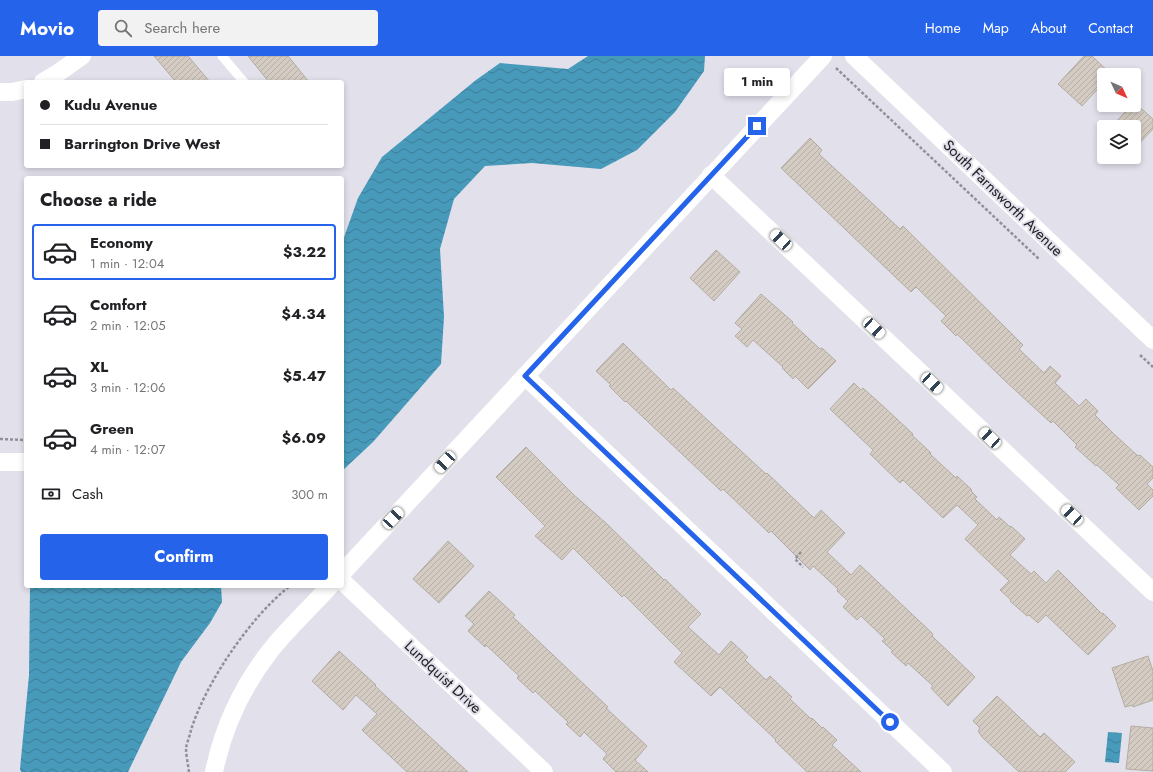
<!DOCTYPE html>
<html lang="en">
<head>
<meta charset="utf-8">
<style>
	body { margin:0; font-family:Jost,sans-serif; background:#f2f2f2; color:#202124; height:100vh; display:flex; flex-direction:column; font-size:15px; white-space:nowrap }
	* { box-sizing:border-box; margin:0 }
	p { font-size:13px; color:#757577 }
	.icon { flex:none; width:22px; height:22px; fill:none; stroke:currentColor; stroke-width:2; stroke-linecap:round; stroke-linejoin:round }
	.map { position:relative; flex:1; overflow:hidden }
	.panel { position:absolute; left:24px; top:120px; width:320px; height:412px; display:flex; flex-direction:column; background:#fff; border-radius:4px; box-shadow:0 2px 6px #0003 }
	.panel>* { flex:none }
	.hud { position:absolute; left:24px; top:24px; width:320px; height:88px; border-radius:4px; box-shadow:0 2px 6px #0003; display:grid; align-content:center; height:88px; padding:0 16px; background:#fff }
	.needle { width:26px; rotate:134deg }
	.buttons { position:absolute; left:1097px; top:12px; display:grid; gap:8px }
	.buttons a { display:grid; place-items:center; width:44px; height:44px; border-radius:4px; background:#fff; box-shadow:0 2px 6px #0003; font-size:20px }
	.end { position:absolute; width:18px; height:18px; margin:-9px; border:5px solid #2563eb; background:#fff; box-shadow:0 0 0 2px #fff }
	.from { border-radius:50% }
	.bubble { position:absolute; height:28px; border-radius:4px; background:#fff; box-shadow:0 2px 6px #0003; font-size:13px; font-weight:700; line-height:28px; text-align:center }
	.car { position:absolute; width:12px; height:24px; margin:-12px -6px; border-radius:5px; box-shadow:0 0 3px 1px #0007; background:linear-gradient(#fff 24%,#345 0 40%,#fff 0 76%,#345 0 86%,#fff 0) }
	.hud b { display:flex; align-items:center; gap:14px; height:38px; font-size:15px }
	.hud b+b { border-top:1px solid #e0e0e0 }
	.hud i { width:10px; height:10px; background:#202124 }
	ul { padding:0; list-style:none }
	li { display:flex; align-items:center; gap:12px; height:56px; margin:0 8px 6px; padding:0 8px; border:2px solid transparent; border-radius:4px }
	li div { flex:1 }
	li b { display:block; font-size:15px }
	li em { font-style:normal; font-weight:700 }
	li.on { border-color:#2563eb }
	li>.icon { width:36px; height:36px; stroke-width:1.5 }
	h2 { padding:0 16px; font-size:18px; line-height:48px }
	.pay { display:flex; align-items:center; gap:10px; height:44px; padding:0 16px; font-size:15px }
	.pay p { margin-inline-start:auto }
	.button { display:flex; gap:8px; margin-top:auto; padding:8px 16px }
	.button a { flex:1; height:46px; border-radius:4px; background:#2563eb; color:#fff; font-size:16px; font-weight:700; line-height:46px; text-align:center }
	header { display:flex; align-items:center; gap:24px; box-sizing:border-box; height:56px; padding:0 20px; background:#2563eb; color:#fff }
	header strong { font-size:19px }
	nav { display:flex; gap:22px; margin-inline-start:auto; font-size:14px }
	.search { width:280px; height:36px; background:#f2f2f2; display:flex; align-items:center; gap:10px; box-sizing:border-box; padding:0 14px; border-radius:4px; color:#757577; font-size:15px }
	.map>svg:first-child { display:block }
	.water { fill:url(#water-waves) }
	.building { fill:url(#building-hatch); stroke:#b4aba3 }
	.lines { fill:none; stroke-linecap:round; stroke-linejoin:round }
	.path { stroke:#909098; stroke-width:2.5; stroke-dasharray:3 2; stroke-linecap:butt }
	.lane { stroke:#fff; stroke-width:9 }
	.street { stroke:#fff; stroke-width:18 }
	.route { stroke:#2563eb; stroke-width:5 }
	.labels { text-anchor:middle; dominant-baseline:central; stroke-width:4; stroke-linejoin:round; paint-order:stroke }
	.street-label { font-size:15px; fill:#202024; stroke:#e1e0eb }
</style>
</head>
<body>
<header>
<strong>Movio</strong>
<div class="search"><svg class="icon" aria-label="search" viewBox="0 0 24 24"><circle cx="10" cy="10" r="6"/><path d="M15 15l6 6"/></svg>Search here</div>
<nav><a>Home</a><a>Map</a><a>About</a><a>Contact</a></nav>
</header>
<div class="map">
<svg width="1153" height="716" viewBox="0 0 1153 716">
	<defs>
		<pattern id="water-waves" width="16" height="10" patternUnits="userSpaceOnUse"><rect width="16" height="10" fill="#489abb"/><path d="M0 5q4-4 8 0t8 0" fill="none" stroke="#3c7d98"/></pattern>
		<pattern id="building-hatch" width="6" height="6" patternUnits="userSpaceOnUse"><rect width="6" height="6" fill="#d4ccc3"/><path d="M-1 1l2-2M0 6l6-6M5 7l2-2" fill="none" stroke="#b6afa7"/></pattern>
	</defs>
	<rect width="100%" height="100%" fill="#e1e0eb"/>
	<g class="water">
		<path d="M588 0H705L704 15 675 56 637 94 601 113 532 107 485 110 454 143 440 193 444 261 441 308 373 386 342 415V187L358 142 382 101 476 24 500 7 568 13Z"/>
		<path d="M30 530H221L222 546 210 567 181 606 128 716H21L20 713 29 619Z"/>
		<path d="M1108 676 1122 677 1119 707 1105 706Z"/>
	</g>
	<g class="building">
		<path d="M154 0H188L210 26H176Z"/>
		<path d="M248 0H288L309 26H269Z"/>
		<path d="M1084 0H1092L1111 18 1104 19V26L1082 50 1058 28Z"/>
		<path d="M1134 46 1153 63V73L1134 93V71H1111L1132 49H1134Z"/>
		<path d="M810 82 822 94 819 98 900 173 903 170 1023 289 1019 293 1044 317 1050 310 1061 320 1055 327 1079 350 1086 343 1098 355 1095 359 1114 378 1138 400 1140 399 1153 411V422L1147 428 1153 434V440L1139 454 1116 432 1119 429 1097 409 1096 410 1075 391 1077 389 1053 365 1051 367 1003 323 957 278 956 280 941 265 946 260 916 231 911 236 781 112Z"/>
		<path d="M716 194 740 216 714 245 690 222Z"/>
		<path d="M761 238 793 266 792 267 820 293 822 292 836 305 808 333 795 320 793 323 782 312 783 311 753 284 747 291 735 280 742 273 735 267Z"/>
		<path d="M623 287 671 334 673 332 766 418 767 417 814 462 821 454 845 477 827 496 851 519 860 509 933 578 932 580 975 621 948 650 931 632 933 630 908 607 906 610 891 596 893 595 882 585 885 583 861 560 857 564 843 551 848 545 837 535 838 533 813 510 810 514 771 475 769 477 723 433 721 435 626 345 625 346 609 330 611 329 596 315Z"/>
		<path d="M854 327 861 334 863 332 883 350 913 378 912 379 931 397 930 398 956 422 957 420 972 434 971 435 977 441 975 443 997 464 999 461 1010 471 1011 470 1025 483 1010 499 1031 518 1034 515 1046 527 1058 514 1102 558 1103 557 1116 570 1088 599 1046 559 1038 567 1029 559 1027 560 1010 545 1011 544 1000 534 1009 525 965 483 978 469 957 449 943 462 903 424 900 427 870 398 873 394 830 353Z"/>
		<path d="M526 391 574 439 607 468 664 524 665 523 701 558 688 571 719 599 731 585 748 601 745 604 766 624 770 620 792 641 790 643 811 663 812 662 822 672 823 671 837 684 832 689 861 716H807L775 685 776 684 720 631 711 640 674 606 682 597 624 539 622 541 573 492 562 504 535 480 545 470 496 421Z"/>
		<path d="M448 485 474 510 439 547 413 523Z"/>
		<path d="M489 535 515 559 513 561 608 651 606 652 647 690 635 704 648 716H616L603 703 607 698 584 676 580 681 566 668 568 666 535 635 533 637 517 622 519 620 486 589 485 591 468 575 474 568 465 560Z"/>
		<path d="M339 595 376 629 375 630 468 716H407L362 674 377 658 356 639 343 654 312 625Z"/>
		<path d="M1148 600 1153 615V644L1133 651V649L1125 651 1112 612Z"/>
		<path d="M997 640 1040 681 1044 677 1075 706 1065 716H1019L982 681 978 675 980 672 973 665Z"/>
		<path d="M1131 670 1153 672V715L1126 713Z"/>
	</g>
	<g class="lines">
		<g class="path">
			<path d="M836 12 1039 203"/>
			<path d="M1140 299 1153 311"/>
			<path d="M0 383 26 384"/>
			<path d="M801 496 795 503 803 511"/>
			<path d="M189 716C188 708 186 699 186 692 187 686 190 680 191 674 206 626 251 560 290 530"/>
		</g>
		<path class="lane" d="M222 0 244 26"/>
		<g class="street">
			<path d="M854 0 1153 284"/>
			<path d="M43 26 58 17 82 0"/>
			<path d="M0 36H12L26 33"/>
			<path d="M711 119 1153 536"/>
			<path d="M525 320 943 716"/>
			<path d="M0 406H26"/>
			<path d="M342 517 823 0"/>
			<path d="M342 525 544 716"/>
			<path d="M214 716C223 672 242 631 270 595 288 572 310 552 330 530"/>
		</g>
	</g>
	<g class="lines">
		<path class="route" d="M757 70 525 320 890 666"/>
	</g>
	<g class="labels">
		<g class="street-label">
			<text transform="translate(1003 142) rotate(44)">South Farnsworth Avenue</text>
			<text transform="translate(443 621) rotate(43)">Lundquist Drive</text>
		</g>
	</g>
</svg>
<div class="buttons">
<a><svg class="needle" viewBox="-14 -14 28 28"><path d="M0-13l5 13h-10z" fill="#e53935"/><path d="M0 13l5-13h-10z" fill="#757577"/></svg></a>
<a><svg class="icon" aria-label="layers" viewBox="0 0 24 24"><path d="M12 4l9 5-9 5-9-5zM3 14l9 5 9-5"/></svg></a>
</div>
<i class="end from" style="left:890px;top:666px"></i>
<i class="end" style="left:757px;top:70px"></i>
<div class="bubble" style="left:724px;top:12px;width:66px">1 min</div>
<i class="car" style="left:781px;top:184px;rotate:313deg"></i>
<i class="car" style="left:874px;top:272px;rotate:133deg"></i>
<i class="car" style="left:932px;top:327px;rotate:133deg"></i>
<i class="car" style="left:990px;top:382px;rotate:313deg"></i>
<i class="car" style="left:445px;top:406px;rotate:223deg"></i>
<i class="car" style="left:1072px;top:459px;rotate:313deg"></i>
<i class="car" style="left:393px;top:462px;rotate:43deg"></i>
<div class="hud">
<b><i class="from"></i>Kudu Avenue</b>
<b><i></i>Barrington Drive West</b>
</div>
<section class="panel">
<h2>Choose a ride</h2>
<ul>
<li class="on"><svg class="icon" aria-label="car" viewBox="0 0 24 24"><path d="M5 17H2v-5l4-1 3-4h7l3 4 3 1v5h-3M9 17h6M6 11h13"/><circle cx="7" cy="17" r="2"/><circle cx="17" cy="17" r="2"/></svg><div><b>Economy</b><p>1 min · 12:04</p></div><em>$3.22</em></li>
<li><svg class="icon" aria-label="car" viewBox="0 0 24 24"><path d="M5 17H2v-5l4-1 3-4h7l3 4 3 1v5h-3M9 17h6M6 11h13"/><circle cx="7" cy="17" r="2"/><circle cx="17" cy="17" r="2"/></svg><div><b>Comfort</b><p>2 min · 12:05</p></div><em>$4.34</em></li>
<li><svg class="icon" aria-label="car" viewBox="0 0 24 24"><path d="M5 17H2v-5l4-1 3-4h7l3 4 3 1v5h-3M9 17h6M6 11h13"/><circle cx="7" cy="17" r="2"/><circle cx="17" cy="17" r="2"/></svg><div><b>XL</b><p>3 min · 12:06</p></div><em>$5.47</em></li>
<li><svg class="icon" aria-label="car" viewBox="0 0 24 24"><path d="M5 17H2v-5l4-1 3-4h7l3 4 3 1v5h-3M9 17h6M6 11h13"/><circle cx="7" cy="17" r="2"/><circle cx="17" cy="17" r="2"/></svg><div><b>Green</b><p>4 min · 12:07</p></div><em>$6.09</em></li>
</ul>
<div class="pay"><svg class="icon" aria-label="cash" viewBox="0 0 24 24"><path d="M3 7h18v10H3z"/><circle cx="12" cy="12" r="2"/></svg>Cash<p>300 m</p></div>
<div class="button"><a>Confirm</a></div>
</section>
</div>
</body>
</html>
